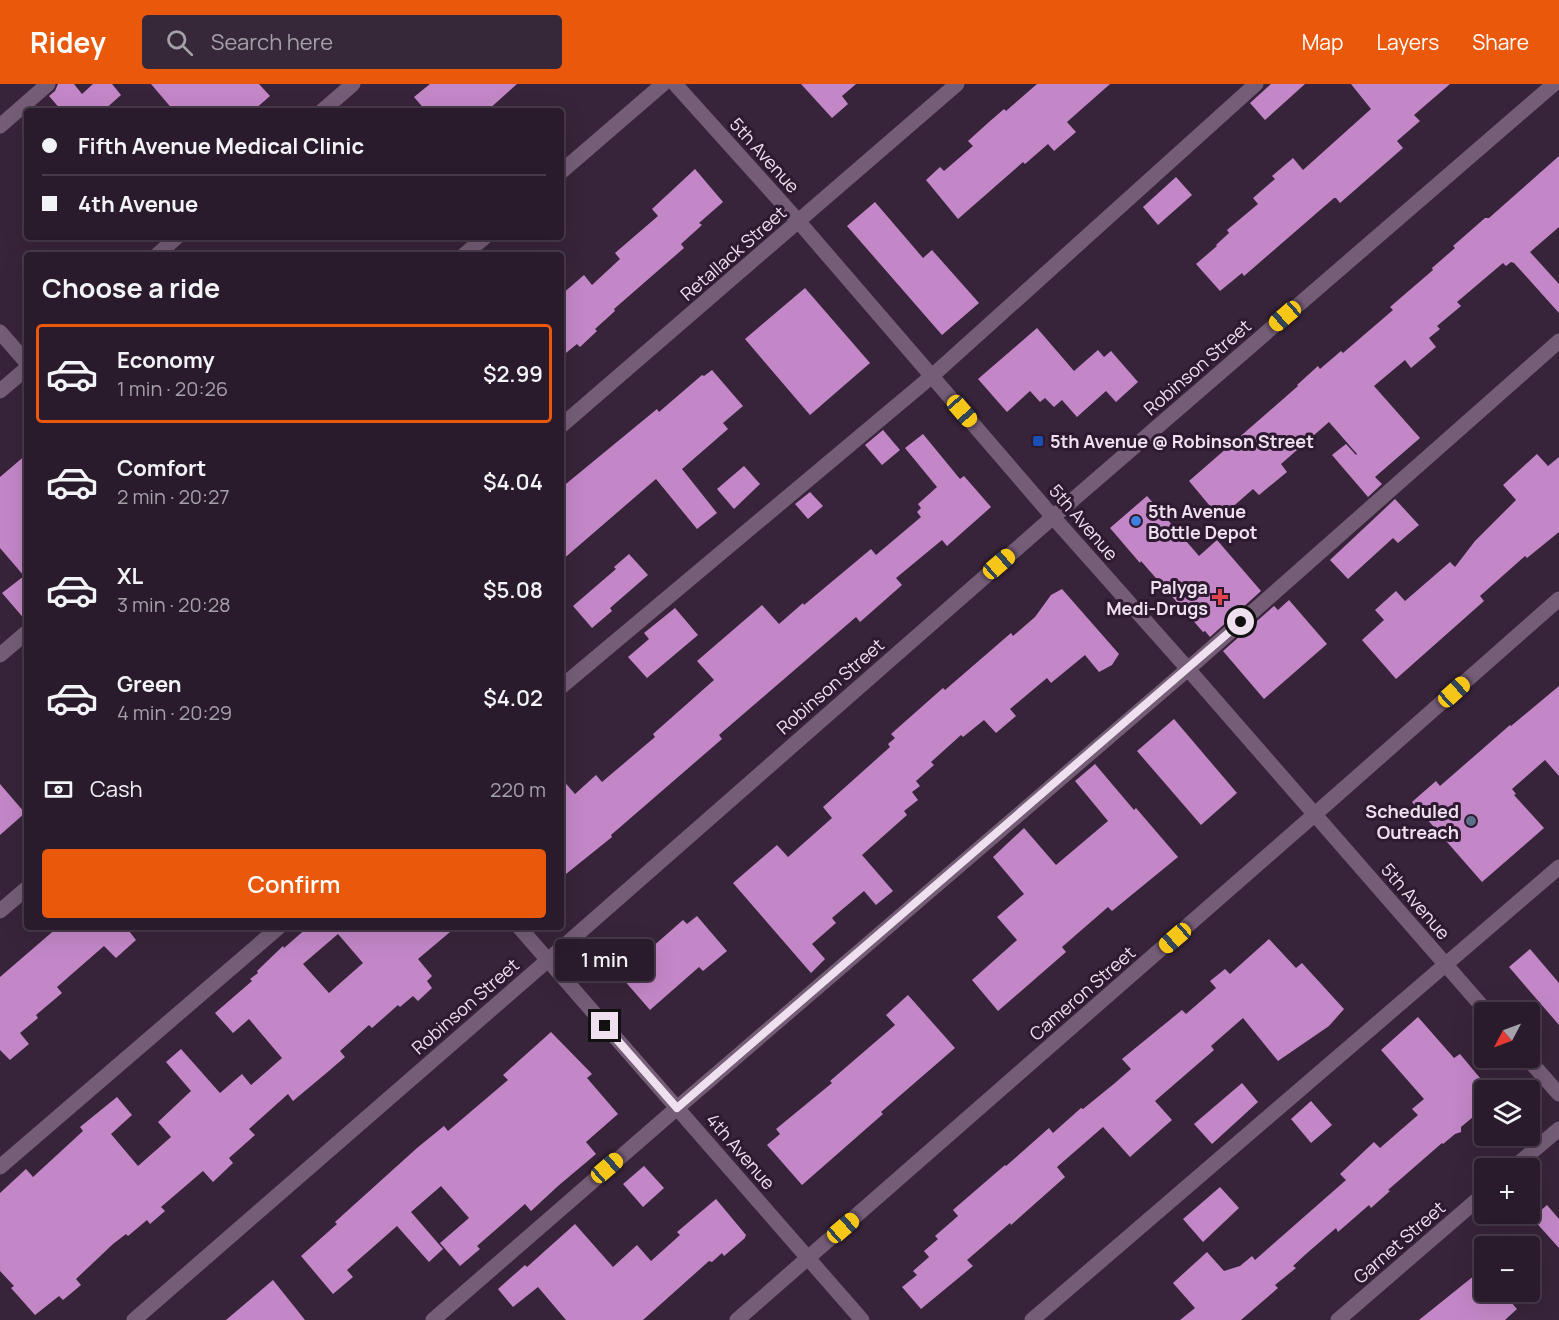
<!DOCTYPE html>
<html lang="en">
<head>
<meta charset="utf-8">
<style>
	body { margin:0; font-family:Manrope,sans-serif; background:#362838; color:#f1f3f6; height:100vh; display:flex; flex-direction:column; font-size:22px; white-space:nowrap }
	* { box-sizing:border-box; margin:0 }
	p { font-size:20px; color:#a5a1a9 }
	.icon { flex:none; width:33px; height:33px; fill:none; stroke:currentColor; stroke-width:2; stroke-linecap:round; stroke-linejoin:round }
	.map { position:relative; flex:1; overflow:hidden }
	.sheet { position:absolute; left:24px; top:168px; width:540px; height:678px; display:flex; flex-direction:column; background:#2a1b2c; border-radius:6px; box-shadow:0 6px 24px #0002,0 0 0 2px #463948 }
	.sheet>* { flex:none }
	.top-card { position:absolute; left:24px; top:24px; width:540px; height:132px; border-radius:6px; box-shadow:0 6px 24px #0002,0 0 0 2px #463948; display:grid; align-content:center; height:132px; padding:0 18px; background:#2a1b2c }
	.needle { width:39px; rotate:229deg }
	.fabs { position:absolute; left:1474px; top:918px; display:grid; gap:12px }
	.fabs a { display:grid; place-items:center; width:66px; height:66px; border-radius:6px; background:#2a1b2c; box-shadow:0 6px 24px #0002,0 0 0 2px #463948; font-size:30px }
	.end { position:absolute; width:27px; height:27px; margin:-14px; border:8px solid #eee0ef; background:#111; box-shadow:0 0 0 3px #111 }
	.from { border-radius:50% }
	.bubble { position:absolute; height:42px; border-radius:6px; background:#2a1b2c; box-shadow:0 6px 24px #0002,0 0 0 2px #463948; font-size:20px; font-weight:600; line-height:42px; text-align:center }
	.car { position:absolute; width:18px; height:36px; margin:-18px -9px; border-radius:8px; box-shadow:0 0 4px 2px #0007; background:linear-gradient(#f5c518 24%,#345 0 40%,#f5c518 0 76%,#345 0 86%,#f5c518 0) }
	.top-card b { display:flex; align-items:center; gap:21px; height:57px; font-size:22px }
	.top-card b+b { border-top:2px solid #463948 }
	.top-card i { width:15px; height:15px; background:#f1f3f6 }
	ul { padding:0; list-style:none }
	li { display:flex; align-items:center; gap:18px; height:99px; margin:0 12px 9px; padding:0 6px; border:3px solid transparent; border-radius:6px }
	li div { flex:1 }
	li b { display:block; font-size:22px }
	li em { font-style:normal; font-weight:600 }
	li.active { border-color:#ea580c }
	li>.icon { width:54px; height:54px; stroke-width:1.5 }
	h2 { padding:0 18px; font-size:27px; line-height:72px }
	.pay { display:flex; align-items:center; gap:15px; height:66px; padding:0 18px; font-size:22px }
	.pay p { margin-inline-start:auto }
	.primary-button { display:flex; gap:12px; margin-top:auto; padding:12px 18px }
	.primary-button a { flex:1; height:69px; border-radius:6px; background:#ea580c; color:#fff; font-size:24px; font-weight:600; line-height:69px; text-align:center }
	header { display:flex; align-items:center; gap:36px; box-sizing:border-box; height:84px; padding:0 30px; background:#ea580c; color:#fff }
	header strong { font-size:28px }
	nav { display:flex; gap:33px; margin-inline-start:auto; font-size:21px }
	.search { width:420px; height:54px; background:#362838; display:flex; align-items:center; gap:15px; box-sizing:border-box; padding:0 21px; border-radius:6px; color:#a5a1a9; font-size:22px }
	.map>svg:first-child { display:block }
	.building { fill:#c387c8; fill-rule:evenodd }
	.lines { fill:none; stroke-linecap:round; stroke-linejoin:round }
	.minor { stroke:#755d77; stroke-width:15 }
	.route { stroke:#eee0ef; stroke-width:8 }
	.transit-dot { fill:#1a4fb4; stroke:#2e1a30; stroke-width:2 }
	.shop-dot { fill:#3f7fe0; stroke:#2e1a30; stroke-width:2 }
	.health-dot { fill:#e0444e; stroke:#2e1a30; stroke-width:2 }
	.service-dot { fill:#5c6f8a; stroke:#2e1a30; stroke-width:2 }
	.labels { text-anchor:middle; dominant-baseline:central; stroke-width:6; stroke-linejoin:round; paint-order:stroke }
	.street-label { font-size:18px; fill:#eee0ef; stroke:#2e1a30 }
	.poi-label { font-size:18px; font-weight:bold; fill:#eee0ef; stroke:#2e1a30; text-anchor:start }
</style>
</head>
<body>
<header>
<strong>Ridey</strong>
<div class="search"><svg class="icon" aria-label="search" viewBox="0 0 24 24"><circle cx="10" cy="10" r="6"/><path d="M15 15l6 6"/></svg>Search here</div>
<nav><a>Map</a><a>Layers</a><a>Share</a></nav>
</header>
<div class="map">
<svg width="1559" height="1236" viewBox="0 0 1559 1236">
	<rect width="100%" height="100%" fill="#38243a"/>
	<g class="building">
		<path d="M58 0H74L82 10 93 0H112L121 11 103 27H62L49 12 55 7Z"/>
		<path d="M151 0H259L270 12 253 27H174Z"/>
		<path d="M430 0H517L487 27H426L414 13Z"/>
		<path d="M801 0H856L842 12 848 20 832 34Z"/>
		<path d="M1037 0H1110L1067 38 1076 48 1054 67 1048 60 1025 80 1023 78 958 135 926 96 940 83 944 87 973 62 968 57 989 38 1004 25 1006 27Z"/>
		<path d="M1271 0H1305L1265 36 1250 19Z"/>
		<path d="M1351 0H1450L1414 31 1420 37 1397 57 1403 64 1340 119 1336 114H1334L1244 192 1242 189 1220 207 1196 180 1217 162 1216 161 1229 149 1227 146 1258 120 1253 114 1275 95 1272 92 1293 74 1303 86 1371 25Z"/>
		<path d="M1559 72V143L1530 168 1559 200V229L1514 179 1511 178 1506 182 1503 179 1457 218 1461 222 1437 242 1440 245 1429 254 1436 263 1411 284 1405 276 1374 302 1420 354 1375 393 1382 400 1368 413 1332 371 1346 360 1356 371 1357 370 1329 338 1281 380 1287 388 1259 411 1253 405 1220 434 1189 397 1298 302 1297 301 1318 282 1320 285 1341 267 1343 269 1393 226 1390 223 1433 186 1432 184 1455 164 1453 162 1485 134H1489Z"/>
		<path d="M695 85 723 118 699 139 702 141 681 160 684 164 614 225 615 227 595 245 597 247 580 263 577 260 561 273V211L584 191 592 201 620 175 615 169 658 132 652 125Z"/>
		<path d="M1176 93 1192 111 1158 141 1143 123Z"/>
		<path d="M875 118 923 174 932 166 979 219 942 251 847 142Z"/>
		<path d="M805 204 870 279 810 331 745 255Z"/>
		<path d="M1037 244 1074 287 1098 266 1104 273 1111 267 1138 298 1116 318 1106 307 1077 333 1062 316 1054 323 1045 314 1040 318 1030 307 1007 328 978 295Z"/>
		<path d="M712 286 743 322 723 339 728 345 682 385 717 429 697 445 656 395 561 477V404L657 325 659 328 702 291 704 292Z"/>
		<path d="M883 346 900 366 882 381 865 361Z"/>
		<path d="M923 350 960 395 964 392 991 423 947 462 942 456 896 494 902 501 860 538 856 533 719 651 722 655 611 751 612 753 561 794V694L575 710 596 691 602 698 655 653 653 650 714 596 697 577 762 521 779 540 803 519 804 521 871 465 876 471 921 433 917 428 921 424 918 420 937 403 905 364Z"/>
		<path d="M27 370V538L2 509 24 492 0 464V393Z"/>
		<path d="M1537 370 1548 382 1559 373V448L1527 474 1525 472 1480 512 1484 517 1396 595 1362 556 1384 536 1375 526 1396 507 1405 517 1450 478 1455 483 1475 457 1516 416 1503 401Z"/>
		<path d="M744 382 760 400 734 425 717 405Z"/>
		<path d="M810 408 823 422 808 435 795 420Z"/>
		<path d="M1147 412 1199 472 1217 456 1261 507 1210 553 1205 547 1203 548 1141 477 1140 479 1110 444Z"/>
		<path d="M1395 415 1419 441 1398 459 1393 454 1348 495 1330 476Z"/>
		<path d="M629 470 648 491 610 524 612 527 592 544 573 522 616 485 614 483Z"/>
		<path d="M1062 505 1119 570 1112 581 1099 588 1085 571 1051 599 1047 594 1010 625 1016 632 996 649 984 636 963 653 961 651 931 678 934 681 916 697 920 702 912 708 918 716 904 727 907 731 862 771 893 807 876 821 864 807 832 834 836 839 812 860 825 875 811 889 733 799 777 761 788 773 832 734 823 723 890 663 888 660 895 654 891 650 943 604 945 606 1011 549 1013 552 1035 533 1051 511Z"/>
		<path d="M1289 516 1327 560 1264 615 1223 567 1274 522 1278 526Z"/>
		<path d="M675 524 698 551 647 594 628 573 649 555 644 549Z"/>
		<path d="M1559 602V692L1545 676 1512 705 1516 710 1514 711 1544 744 1482 798 1412 718 1436 697 1440 702 1510 641 1511 642Z"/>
		<path d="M1174 635 1237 709 1201 741 1137 667Z"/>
		<path d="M1095 680 1134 726 1136 724 1178 773 1112 827 1108 823 1062 863 1066 868 998 927 972 896 1017 856 997 833 1024 810 993 773 1024 744 1056 781 1108 737 1075 697Z"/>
		<path d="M0 700 25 729 0 751Z"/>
		<path d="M697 832 727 867 703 887 699 883 650 926 623 895 629 889 626 886 683 836 687 840Z"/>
		<path d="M58 843H126L136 856 116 874 104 862 57 903 62 909 36 931 38 934 20 949 29 960 10 976 0 966V893Z"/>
		<path d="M308 843H456L418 875 432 892 427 897 432 904 418 917 413 912 400 923 398 921 372 944 369 941 340 967 345 973 330 986 293 1017 288 1010 249 1045 255 1051 229 1074 233 1079 213 1098 203 1087 161 1123 165 1127 150 1140 147 1136 128 1152 126 1150 113 1160 76 1195 81 1201 63 1216 59 1212 35 1231 11 1204 14 1202 0 1187V1109L26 1085 33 1093 83 1047 80 1043 117 1013 132 1031 111 1050 138 1082 171 1053 158 1038 191 1007 166 978 181 965 220 1009 242 990 251 1001 282 974 249 935 233 949 215 929 252 897 250 895 258 889 257 887 283 862 284 864ZM338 850 363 879 329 909 303 880Z"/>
		<path d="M1269 855 1296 884 1302 879 1344 925 1329 942 1278 977 1243 934 1211 962 1214 966 1155 1017 1172 1036 1130 1073 1103 1043 1057 1083 1065 1093 1011 1141 1010 1139 967 1176 973 1182 921 1225 902 1203 917 1191 913 1187 929 1173 924 1167 938 1155 935 1152 958 1132 953 1126 954 1125 1005 1081 1006 1082 1049 1044 1053 1049 1081 1024 1083 1025 1115 999 1131 985 1122 975 1182 926 1186 930 1216 904 1210 897 1225 885 1230 890Z"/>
		<path d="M1530 865 1559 899V941L1509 883Z"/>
		<path d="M908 911 955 964 881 1028 883 1030 802 1101 767 1061 780 1050 776 1045 832 999 830 997 895 941 886 931Z"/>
		<path d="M1418 933 1454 974 1460 970 1485 1000V1023L1461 1043V1048L1455 1050 1443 1060 1442 1059 1388 1106 1390 1107 1371 1124 1369 1121 1338 1148 1336 1144 1306 1170 1293 1182 1296 1184 1275 1201 1278 1204 1241 1236H1180L1195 1224 1173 1199 1207 1168 1224 1187 1240 1182 1252 1172 1255 1176 1346 1096 1340 1090 1374 1058 1380 1064 1418 1031 1412 1025 1424 1015 1381 966Z"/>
		<path d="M551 948 592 990 587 994 618 1030 586 1058 596 1070 558 1102 531 1127 525 1120 477 1162 480 1165 460 1182 440 1159 469 1134 441 1102 411 1128 443 1165 429 1178 397 1142 347 1186 353 1193 333 1210 301 1172 337 1140 335 1138 417 1064 444 1042 448 1047 508 996 503 991Z"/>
		<path d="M1242 999 1258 1018 1212 1060 1194 1040Z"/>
		<path d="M1311 1017 1332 1041 1311 1059 1291 1035Z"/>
		<path d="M644 1082 664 1104 643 1123 623 1100Z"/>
		<path d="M1220 1103 1239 1124 1203 1158 1183 1135Z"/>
		<path d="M716 1115 746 1151 745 1153V1154L724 1172 722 1169 712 1178 709 1177 643 1236H566L538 1203 513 1223 498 1205 525 1181 527 1183 575 1140 613 1183 637 1161 651 1177 680 1151 677 1148Z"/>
		<path d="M1547 1121 1559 1135V1164L1532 1134Z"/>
		<path d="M1485 1183V1208H1502L1517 1225 1505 1236H1419Z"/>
		<path d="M273 1196 305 1236H226Z"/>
	</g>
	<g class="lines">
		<g class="minor">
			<path d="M675 0 799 138 1053 433 1188 585 1487 928"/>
			<path d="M322 27 353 0"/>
			<path d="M0 42 48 0"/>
			<path d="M561 88 663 0"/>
			<path d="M157 171 177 153"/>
			<path d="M464 171 485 153"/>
			<path d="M0 248 27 279"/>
			<path d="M0 307 27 284"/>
			<path d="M561 342 957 0"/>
			<path d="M0 571 27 548"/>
			<path d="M561 603 932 292 1256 0"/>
			<path d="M0 827 27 804"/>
			<path d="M519 843 862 1236"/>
			<path d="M1527 974 1559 1010"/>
			<path d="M0 1083 279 843"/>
			<path d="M1513 1084 1559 1045"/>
			<path d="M134 1236 548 876 1053 433 1554 0"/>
			<path d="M433 1236 677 1024 1188 585 1559 257"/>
			<path d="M737 1236 1314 731 1559 515"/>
			<path d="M1032 1236 1559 783"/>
			<path d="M1338 1236 1485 1109"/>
		</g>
	</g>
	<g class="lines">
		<path class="route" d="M605 942 677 1024 1241 538"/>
	</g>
	<rect class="transit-dot" x="1032" y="351" width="12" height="12" rx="3"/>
	<circle class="shop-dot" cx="1136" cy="437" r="6"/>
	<path class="health-dot" d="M1217 504h6v6h6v6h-6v6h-6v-6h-6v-6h6z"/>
	<circle class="service-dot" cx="1471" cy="737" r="6"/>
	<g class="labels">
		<g class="street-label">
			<text transform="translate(765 71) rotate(48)">5th Avenue</text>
			<text transform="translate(733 169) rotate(-41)">Retallack Street</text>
			<text transform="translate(1197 283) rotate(-41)">Robinson Street</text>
			<text transform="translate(1084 438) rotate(49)">5th Avenue</text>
			<text transform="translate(830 602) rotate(-41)">Robinson Street</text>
			<text transform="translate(1416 817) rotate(49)">5th Avenue</text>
			<text transform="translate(1082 909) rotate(-41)">Cameron Street</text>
			<text transform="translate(465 922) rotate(-41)">Robinson Street</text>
			<text transform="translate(741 1067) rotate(49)">4th Avenue</text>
			<text transform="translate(1399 1158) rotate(-41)">Garnet Street</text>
		</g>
		<g class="poi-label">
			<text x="1050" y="357">5th Avenue @ Robinson Street</text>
			<text x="1148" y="427">5th Avenue<tspan x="1148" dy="21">Bottle Depot</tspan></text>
			<text x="1208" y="503" text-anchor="end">Palyga<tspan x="1208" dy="21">Medi-Drugs</tspan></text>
			<text x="1459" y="727" text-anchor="end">Scheduled<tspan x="1459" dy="21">Outreach</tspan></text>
		</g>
	</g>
</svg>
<div class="fabs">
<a><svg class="needle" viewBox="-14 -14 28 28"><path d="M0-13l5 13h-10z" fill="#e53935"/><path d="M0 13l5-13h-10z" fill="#a5a1a9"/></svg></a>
<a><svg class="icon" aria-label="layers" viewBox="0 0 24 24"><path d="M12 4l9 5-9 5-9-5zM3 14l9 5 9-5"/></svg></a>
<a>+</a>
<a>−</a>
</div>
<i class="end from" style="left:1241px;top:538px"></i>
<i class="end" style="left:605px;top:942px"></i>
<div class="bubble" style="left:555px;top:855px;width:99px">1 min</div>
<i class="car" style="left:1285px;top:232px;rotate:229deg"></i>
<i class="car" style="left:962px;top:327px;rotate:139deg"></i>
<i class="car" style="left:999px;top:480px;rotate:49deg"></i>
<i class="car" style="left:1454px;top:608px;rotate:48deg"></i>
<i class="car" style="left:1175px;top:854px;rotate:229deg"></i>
<i class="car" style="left:607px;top:1084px;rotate:49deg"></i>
<i class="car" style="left:843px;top:1144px;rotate:49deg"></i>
<div class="top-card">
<b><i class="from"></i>Fifth Avenue Medical Clinic</b>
<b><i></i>4th Avenue</b>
</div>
<section class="sheet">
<h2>Choose a ride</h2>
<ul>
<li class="active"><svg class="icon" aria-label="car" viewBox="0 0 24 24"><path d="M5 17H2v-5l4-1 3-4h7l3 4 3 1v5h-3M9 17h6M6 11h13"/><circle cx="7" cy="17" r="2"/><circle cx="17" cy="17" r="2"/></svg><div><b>Economy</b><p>1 min · 20:26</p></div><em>$2.99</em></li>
<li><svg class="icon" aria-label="car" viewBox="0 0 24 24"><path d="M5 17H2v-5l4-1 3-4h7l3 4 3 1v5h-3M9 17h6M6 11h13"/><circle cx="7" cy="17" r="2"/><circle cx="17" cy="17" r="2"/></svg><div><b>Comfort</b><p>2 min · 20:27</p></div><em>$4.04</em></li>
<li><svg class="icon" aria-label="car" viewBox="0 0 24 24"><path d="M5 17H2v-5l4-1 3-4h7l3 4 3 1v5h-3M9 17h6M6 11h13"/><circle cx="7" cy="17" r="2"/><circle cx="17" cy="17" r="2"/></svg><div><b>XL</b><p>3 min · 20:28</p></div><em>$5.08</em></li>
<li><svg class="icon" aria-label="car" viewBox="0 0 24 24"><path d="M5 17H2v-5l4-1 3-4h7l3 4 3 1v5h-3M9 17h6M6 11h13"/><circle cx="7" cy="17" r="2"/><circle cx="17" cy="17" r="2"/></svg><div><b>Green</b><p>4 min · 20:29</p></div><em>$4.02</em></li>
</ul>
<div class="pay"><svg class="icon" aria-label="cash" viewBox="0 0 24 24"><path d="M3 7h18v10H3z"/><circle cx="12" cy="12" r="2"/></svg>Cash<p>220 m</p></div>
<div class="primary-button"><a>Confirm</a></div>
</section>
</div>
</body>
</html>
